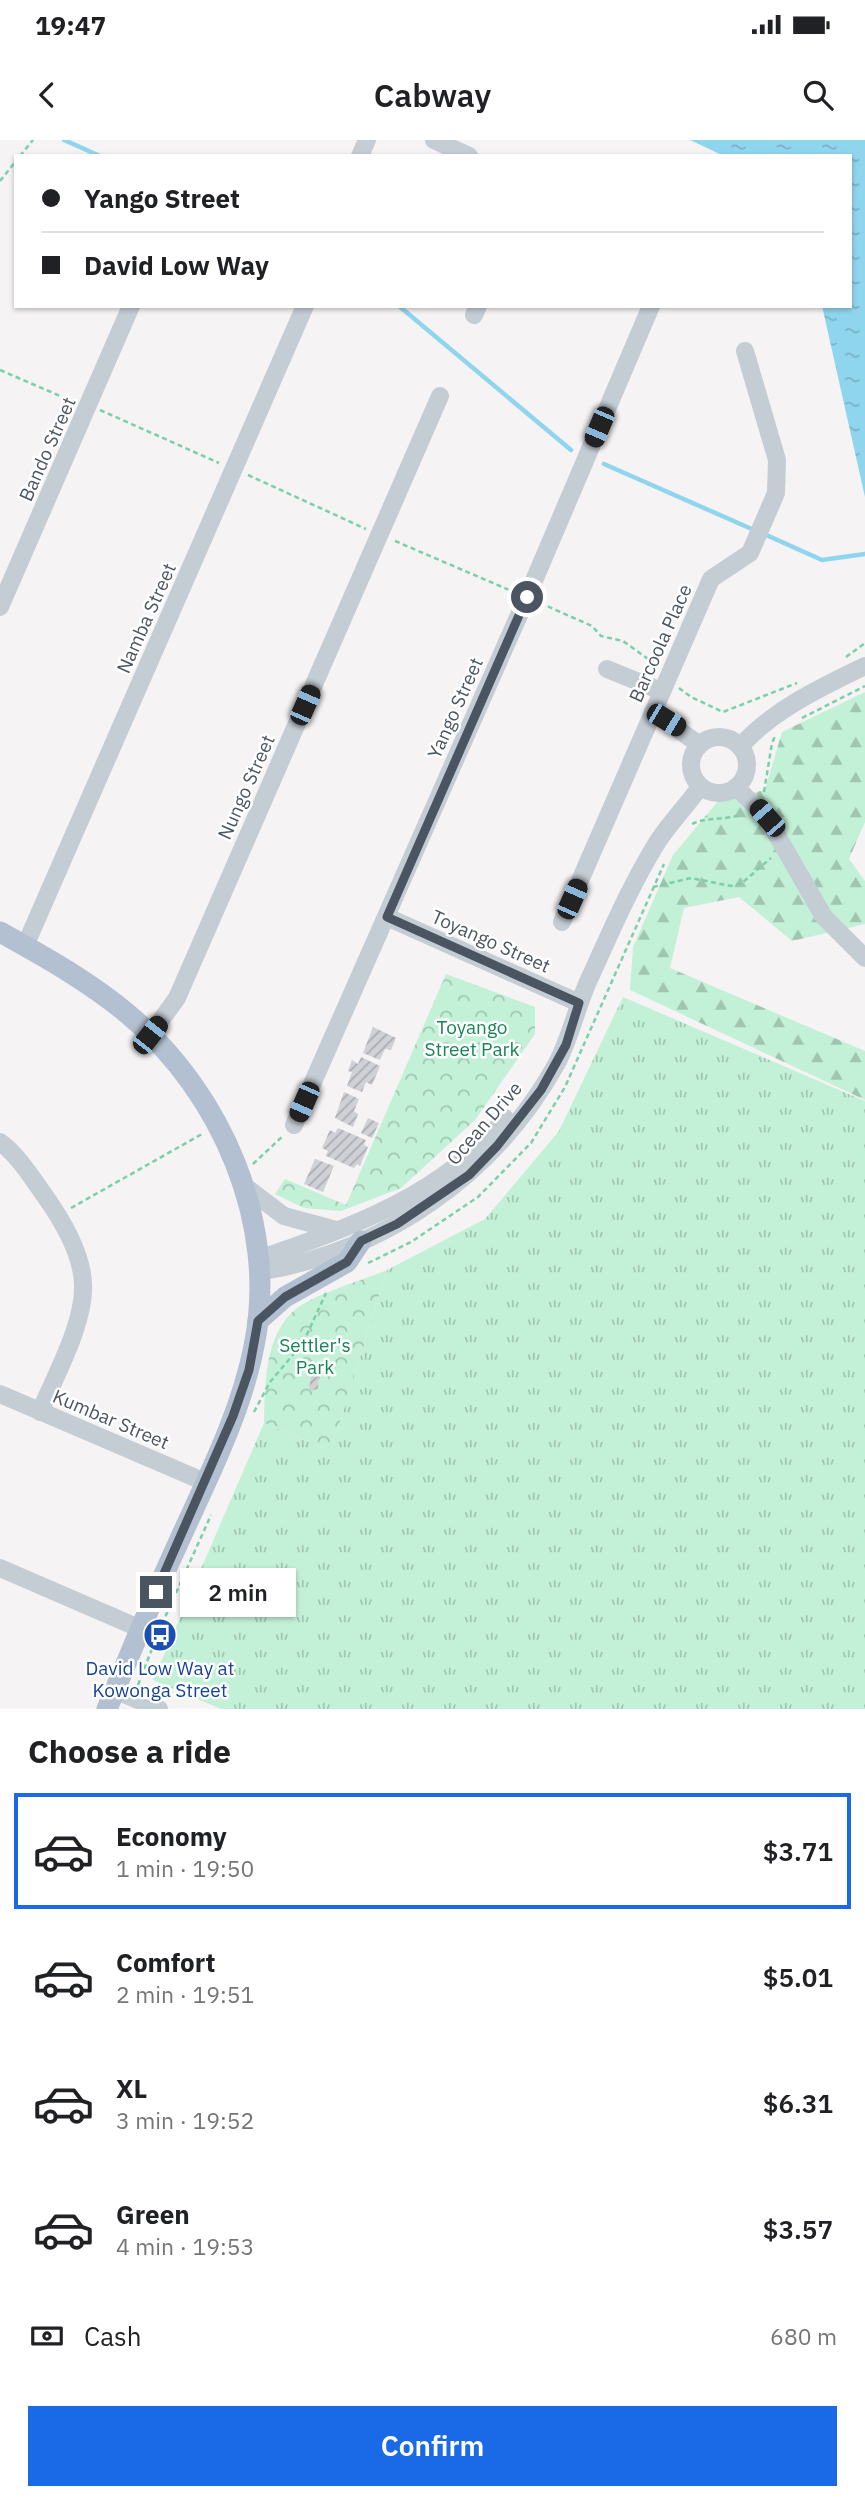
<!DOCTYPE html>
<html lang="en">
<head>
<meta charset="utf-8">
<style>
	body { margin:0; font-family:"IBM Plex Sans",sans-serif; background:#f6f6f6; color:#202124; height:100vh; display:flex; flex-direction:column; font-size:26px; white-space:nowrap }
	* { box-sizing:border-box; margin:0 }
	p { font-size:23px; color:#757577 }
	.icon { flex:none; width:38px; height:38px; fill:none; stroke:currentColor; stroke-width:2; stroke-linecap:round; stroke-linejoin:round }
	.map { position:relative; height:1569px; overflow:hidden }
	.panel { display:flex; flex-direction:column; background:#fff; flex:1 }
	.panel>* { flex:none }
	.hud { position:absolute; left:14px; top:14px; width:838px; height:154px; border-radius:0px; box-shadow:0 2px 5px #0004; display:grid; align-content:center; height:154px; padding:0 28px; background:#fff }
	.end { position:absolute; width:32px; height:32px; margin:-16px; border:9px solid #4a5561; background:#fff; box-shadow:0 0 0 4px #fff }
	.from { border-radius:50% }
	.bubble { position:absolute; height:49px; border-radius:0px; background:#fff; box-shadow:0 2px 5px #0004; font-size:23px; font-weight:600; line-height:49px; text-align:center }
	.car { position:absolute; width:21px; height:42px; margin:-21px -10px; border-radius:9px; box-shadow:0 0 5px 2px #0007; background:linear-gradient(#222 24%,#8ab4d8 0 40%,#222 0 76%,#8ab4d8 0 86%,#222 0) }
	.hud b { display:flex; align-items:center; gap:24px; height:66px; font-size:26px }
	.hud b+b { border-top:2px solid #e0e0e0 }
	.hud i { width:18px; height:18px; background:#202124 }
	ul { padding:0; list-style:none }
	li { display:flex; align-items:center; gap:21px; height:116px; margin:0 14px 10px; padding:0 14px; border:4px solid transparent; border-radius:0px }
	li div { flex:1 }
	li b { display:block; font-size:26px }
	li em { font-style:normal; font-weight:600 }
	li.on { border-color:#1a69e7 }
	li>.icon { width:63px; height:63px; stroke-width:1.5 }
	h2 { padding:0 28px; font-size:32px; line-height:84px }
	.pay { display:flex; align-items:center; gap:18px; height:77px; padding:0 28px; font-size:26px }
	.pay p { margin-inline-start:auto }
	.primary-button { display:flex; gap:14px; margin-top:auto; padding:14px 28px }
	.primary-button a { flex:1; height:80px; border-radius:0px; background:#1a69e7; color:#fff; font-size:28px; font-weight:600; line-height:80px; text-align:center }
	.status { display:flex; justify-content:space-between; align-items:center; height:49px; padding:0 35px; background:#fff; direction:ltr }
	.status svg { height:19px; fill:currentColor }
	header { display:flex; justify-content:space-between; align-items:center; height:91px; padding:0 28px; background:#fff; font-size:32px; font-weight:600 }
	.map>svg:first-child { display:block }
	.grass { fill:url(#grass-tufts) }
	.forest { fill:url(#forest-firs) }
	.park { fill:url(#park-crowns) }
	.water { fill:url(#water-ripples) }
	.lines { fill:none; stroke-linecap:round; stroke-linejoin:round }
	.stream { stroke:#90d5ee; stroke-width:4.5 }
	.building { fill:url(#building-hatch) }
	.path { stroke:#7ad0aa; stroke-width:2.5; stroke-dasharray:5 3.5; stroke-linecap:butt }
	.minor { stroke:#c4ccd4; stroke-width:18 }
	.major { stroke:#b3c0d1; stroke-width:21 }
	.route { stroke:#4a5561; stroke-width:9 }
	.labels { text-anchor:middle; dominant-baseline:central; stroke-width:5; stroke-linejoin:round; paint-order:stroke }
	.street-label { font-size:19px; fill:#4a5561; stroke:#fff }
	.park-label { font-size:19px; fill:#178554; stroke:#fff }
	.transit-label { font-size:19px; fill:#164399; stroke:#fff }
</style>
</head>
<body>
<div class="status"><b>19:47</b><svg viewBox="0 0 49 12"><path d="M0 12V9h3v3zM5 12V6h3v6zM10 12V3h3v9zM15 12V0h3v12zM26 1h20v11H26zM47 4h2v5h-2z"/></svg></div>
<header><svg class="icon" aria-label="back" viewBox="0 0 24 24"><path d="M15 5l-7 7 7 7"/></svg>Cabway<svg class="icon" aria-label="search" viewBox="0 0 24 24"><circle cx="10" cy="10" r="6"/><path d="M15 15l6 6"/></svg></header>
<div class="map">
<svg width="865" height="1569" viewBox="0 0 865 1569">
	<defs>
		<pattern id="grass-tufts" width="24" height="20" patternUnits="userSpaceOnUse" patternTransform="scale(1.75)"><rect width="24" height="20" fill="#c3f1d7"/><path d="M3 7l-1-3M5 7V3M7 7l1-3M15 17l-1-3M17 17v-4M19 17l1-3" fill="none" stroke="#a0c6b2"/></pattern>
		<pattern id="forest-firs" width="22" height="20" patternUnits="userSpaceOnUse" patternTransform="scale(1.75)"><rect width="22" height="20" fill="#c3f1d7"/><path d="M5 1l3.5 6h-7zM16 11l3.5 6h-7z" fill="#a0c6b2"/></pattern>
		<pattern id="park-crowns" width="20" height="18" patternUnits="userSpaceOnUse" patternTransform="scale(1.75)"><rect width="20" height="18" fill="#c3f1d7"/><path d="M2 6a3 3 0 1 1 6 0M12 15a3 3 0 1 1 6 0" fill="none" stroke="#a0c6b2"/></pattern>
		<pattern id="water-ripples" width="26" height="14" patternUnits="userSpaceOnUse" patternTransform="scale(1.75)"><rect width="26" height="14" fill="#90d5ee"/><path d="M2 4q2-2 4 0t4 0M15 11q2-2 4 0t4 0" fill="none" stroke="#78b0c4"/></pattern>
		<pattern id="building-hatch" width="6" height="6" patternUnits="userSpaceOnUse" patternTransform="scale(1.75)"><rect width="6" height="6" fill="#cfd1d7"/><path d="M-1 1l2-2M0 6l6-6M5 7l2-2" fill="none" stroke="#aaacb2"/></pattern>
	</defs>
	<rect width="100%" height="100%" fill="#f5f3f3"/>
	<path class="grass" d="M623 857 865 961V1569H221L153 1540 264 1283 331 1311 387 1130 485 1079 559 991Z"/>
	<path class="forest" d="M865 552V682L849 719 865 741V784L792 801 739 757 684 768 670 828 865 911V960L630 850 633 807 673 715 719 660 765 650 782 592Z"/>
	<g class="park">
		<path d="M446 834 535 867V894L475 980 401 1048 341 1071 304 1068 275 1054 285 1039 346 1065Z"/>
		<path d="M387 1130 331 1311 264 1283C265 1244 264 1194 297 1168 316 1154 363 1140 387 1130Z"/>
	</g>
	<path class="water" d="M690 0H865V357L822 166H850V16H724Z"/>
	<g class="lines">
		<g class="stream">
			<path d="M64 0 100 16"/>
			<path d="M399 166 571 310"/>
			<path d="M604 324 754 390"/>
			<path d="M762 393 822 420 865 414"/>
		</g>
	</g>
	<g class="building">
		<path d="M373 887 396 898 391 910 385 909 380 920 363 913Z"/>
		<path d="M361 917 380 926 372 945 366 942 362 952 347 946 352 932 348 931 352 920 358 924Z"/>
		<path d="M344 952 359 959 354 971 358 974 353 987 335 978Z"/>
		<path d="M368 978 379 983 372 998 361 993Z"/>
		<path d="M338 988 366 1000 364 1005 368 1007 360 1026 357 1024 354 1028 326 1016 328 1011 322 1008 330 990 335 993Z"/>
		<path d="M315 1019 334 1026 323 1052 304 1044Z"/>
		<path d="M319 1233 318 1249 309 1251 311 1235Z"/>
	</g>
	<g class="lines">
		<g class="path">
			<path d="M20 16 33 0"/>
			<path d="M0 41 16 21"/>
			<path d="M0 230 74 262"/>
			<path d="M100 270 219 323"/>
			<path d="M248 335 366 389"/>
			<path d="M395 401 514 452"/>
			<path d="M540 463 592 486 601 496 623 501 658 526"/>
			<path d="M846 517 865 503"/>
			<path d="M679 548 691 557 723 572 797 543"/>
			<path d="M802 578 865 546"/>
			<path d="M764 652 772 603 776 594"/>
			<path d="M692 684C708 676 726 681 742 674"/>
			<path d="M653 747 691 738 731 746 742 743 771 718"/>
			<path d="M253 1024 284 995"/>
			<path d="M71 1068 202 994"/>
			<path d="M368 1123 411 1102 478 1057 531 1003 565 947 664 724"/>
			<path d="M254 1272 270 1242 303 1203 326 1153"/>
			<path d="M162 1484 211 1375"/>
			<path d="M138 1545 157 1496"/>
		</g>
		<g class="minor">
			<path d="M434 0 469 16"/>
			<path d="M360 16 367 0"/>
			<path d="M474 175 478 166"/>
			<path d="M0 467 131 166"/>
			<path d="M607 529 661 551"/>
			<path d="M653 572 700 605"/>
			<circle cx="719" cy="625" r="28"/>
			<path d="M740 607C772 570 822 547 865 526"/>
			<path d="M736 647 767 678 824 777 865 818"/>
			<path d="M387 777 579 863"/>
			<path d="M562 782 711 439 750 413 776 353 777 320 745 211"/>
			<path d="M25 806 305 166"/>
			<path d="M150 895 177 858 440 256"/>
			<path d="M294 985 527 457 651 166"/>
			<path d="M0 1002C18 1015 32 1038 45 1056 62 1080 82 1113 83 1144 85 1183 55 1236 40 1272"/>
			<path d="M243 1045 284 1076 336 1090"/>
			<path d="M259 1119C349 1088 444 1055 505 978"/>
			<path d="M259 1132C385 1111 495 1035 557 923 570 898 576 870 587 844 609 796 630 746 658 701 671 682 687 665 700 647"/>
			<path d="M0 1254 205 1342"/>
			<path d="M0 1428 141 1489"/>
			<path d="M115 1550 159 1569"/>
		</g>
		<g class="major">
			<path d="M0 792C45 817 90 842 129 875 222 953 279 1085 254 1206 241 1273 208 1337 180 1399 154 1455 131 1512 107 1569"/>
			<path d="M258 1181 285 1157 347 1122 361 1101"/>
		</g>
	</g>
	<g class="lines">
		<path class="route" d="M156 1452 233 1276 249 1230 258 1181 285 1157 347 1122 361 1101 397 1084 469 1035 497 1006 541 950 566 905 579 863 387 777 527 457"/>
	</g>
	<defs>
		<symbol id="bus-disc" viewBox="-11 -11 22 22"><circle r="9.5" fill="#1a4fb4" stroke="#fff"/><path d="M-5-6H5V4H4V6H2V4H-2V6H-4V4H-5ZM-3.5-4V0h7V-4ZM-3.5 1.2v1.5H-2V1.2ZM2 1.2v1.5H3.5V1.2Z" fill="#fff"/></symbol>
	</defs>
	<g fill-rule="evenodd">
		<use href="#bus-disc" x="141" y="1476" width="38" height="38"/>
	</g>
	<g class="labels">
		<g class="street-label">
			<text transform="translate(47 309) rotate(-66)">Bando Street</text>
			<text transform="translate(146 478) rotate(-66)">Namba Street</text>
			<text transform="translate(660 503) rotate(-66)">Barcoola Place</text>
			<text transform="translate(455 568) rotate(-66)">Yango Street</text>
			<text transform="translate(246 647) rotate(-66)">Nungo Street</text>
			<text transform="translate(491 801) rotate(24)">Toyango Street</text>
			<text transform="translate(484 983) rotate(-49)">Ocean Drive</text>
			<text transform="translate(111 1279) rotate(23)">Kumbar Street</text>
		</g>
		<g class="park-label">
			<text x="472" y="887">Toyango<tspan x="472" dy="22">Street Park</tspan></text>
			<text x="315" y="1205">Settler's<tspan x="315" dy="22">Park</tspan></text>
		</g>
		<g class="transit-label">
			<text x="160" y="1528">David Low Way at<tspan x="160" dy="22">Kowonga Street</tspan></text>
		</g>
	</g>
</svg>
<i class="end from" style="left:527px;top:457px"></i>
<i class="end" style="left:156px;top:1452px"></i>
<div class="bubble" style="left:180px;top:1428px;width:116px">2 min</div>
<i class="car" style="left:599px;top:287px;rotate:203deg"></i>
<i class="car" style="left:305px;top:565px;rotate:24deg"></i>
<i class="car" style="left:666px;top:580px;rotate:121deg"></i>
<i class="car" style="left:767px;top:678px;rotate:319deg"></i>
<i class="car" style="left:572px;top:759px;rotate:24deg"></i>
<i class="car" style="left:150px;top:895px;rotate:38deg"></i>
<i class="car" style="left:304px;top:962px;rotate:204deg"></i>
<div class="hud">
<b><i class="from"></i>Yango Street</b>
<b><i></i>David Low Way</b>
</div>
</div>
<section class="panel">
<h2>Choose a ride</h2>
<ul>
<li class="on"><svg class="icon" aria-label="car" viewBox="0 0 24 24"><path d="M5 17H2v-5l4-1 3-4h7l3 4 3 1v5h-3M9 17h6M6 11h13"/><circle cx="7" cy="17" r="2"/><circle cx="17" cy="17" r="2"/></svg><div><b>Economy</b><p>1 min · 19:50</p></div><em>$3.71</em></li>
<li><svg class="icon" aria-label="car" viewBox="0 0 24 24"><path d="M5 17H2v-5l4-1 3-4h7l3 4 3 1v5h-3M9 17h6M6 11h13"/><circle cx="7" cy="17" r="2"/><circle cx="17" cy="17" r="2"/></svg><div><b>Comfort</b><p>2 min · 19:51</p></div><em>$5.01</em></li>
<li><svg class="icon" aria-label="car" viewBox="0 0 24 24"><path d="M5 17H2v-5l4-1 3-4h7l3 4 3 1v5h-3M9 17h6M6 11h13"/><circle cx="7" cy="17" r="2"/><circle cx="17" cy="17" r="2"/></svg><div><b>XL</b><p>3 min · 19:52</p></div><em>$6.31</em></li>
<li><svg class="icon" aria-label="car" viewBox="0 0 24 24"><path d="M5 17H2v-5l4-1 3-4h7l3 4 3 1v5h-3M9 17h6M6 11h13"/><circle cx="7" cy="17" r="2"/><circle cx="17" cy="17" r="2"/></svg><div><b>Green</b><p>4 min · 19:53</p></div><em>$3.57</em></li>
</ul>
<div class="pay"><svg class="icon" aria-label="cash" viewBox="0 0 24 24"><path d="M3 7h18v10H3z"/><circle cx="12" cy="12" r="2"/></svg>Cash<p>680 m</p></div>
<div class="primary-button"><a>Confirm</a></div>
</section>
</body>
</html>
